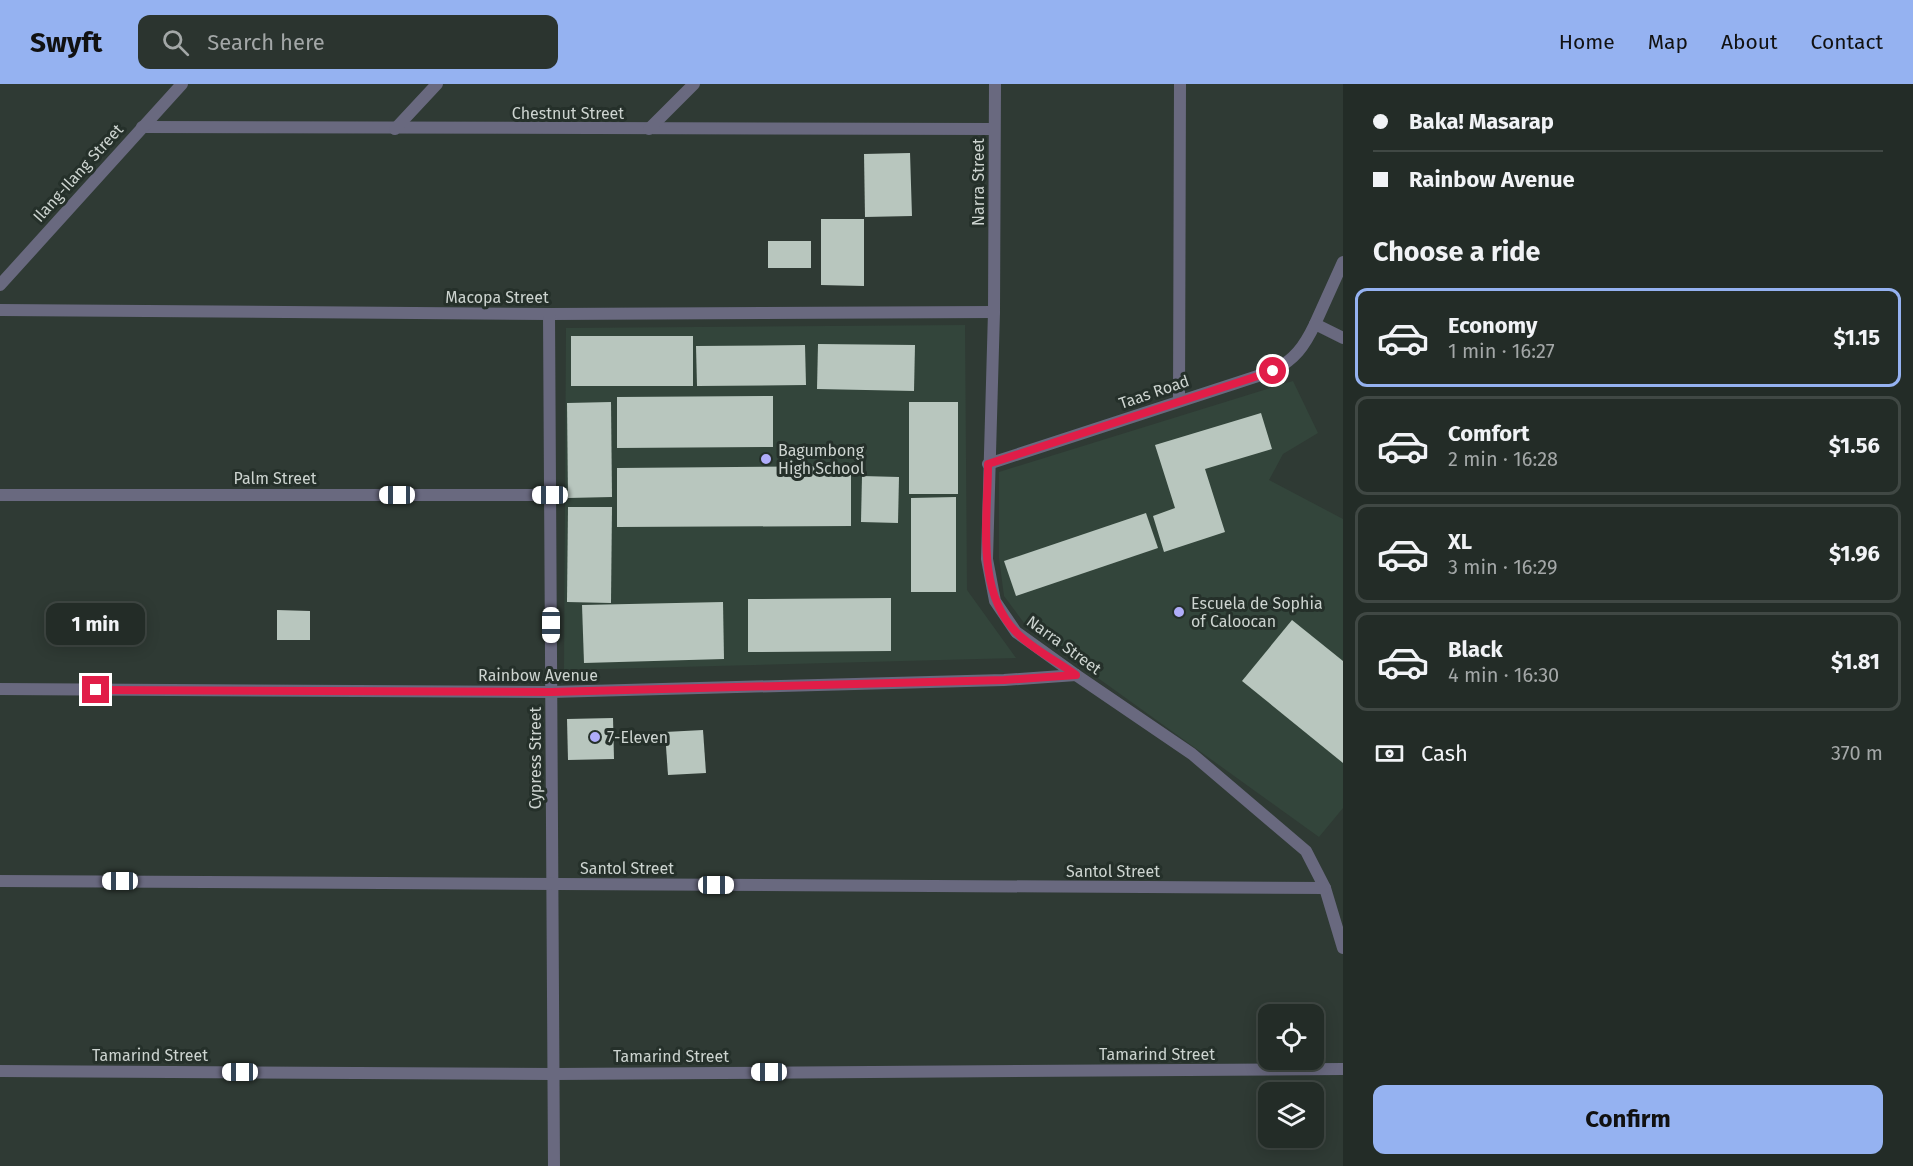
<!DOCTYPE html>
<html lang="en">
<head>
<meta charset="utf-8">
<style>
	body { margin:0; font-family:"Fira Sans",sans-serif; background:#2b342f; color:#f1f3f6; height:100vh; display:flex; flex-direction:column; font-size:22px; white-space:nowrap }
	* { box-sizing:border-box; margin:0 }
	p { font-size:20px; color:#a3a7a7 }
	.icon { flex:none; width:33px; height:33px; fill:none; stroke:currentColor; stroke-width:2; stroke-linecap:round; stroke-linejoin:round }
	.map { position:relative; flex:1; overflow:hidden }
	.sheet { display:flex; flex-direction:column; background:#232c27; width:570px }
	.sheet>* { flex:none }
	.guide { display:grid; align-content:center; height:132px; padding:0 30px; background:#232c27 }
	.fabs { position:absolute; left:1258px; top:920px; display:grid; gap:12px }
	.fabs a { display:grid; place-items:center; width:66px; height:66px; border-radius:12px; background:#232c27; box-shadow:0 3px 15px #0003,0 0 0 2px #404844; font-size:30px }
	.end { position:absolute; width:27px; height:27px; margin:-14px; border:8px solid #e11d48; background:#fff; box-shadow:0 0 0 3px #fff }
	.from { border-radius:50% }
	.bubble { position:absolute; height:42px; border-radius:12px; background:#232c27; box-shadow:0 3px 15px #0003,0 0 0 2px #404844; font-size:20px; font-weight:700; line-height:42px; text-align:center }
	.car { position:absolute; width:18px; height:36px; margin:-18px -9px; border-radius:8px; box-shadow:0 0 4px 2px #0007; background:linear-gradient(#fff 24%,#345 0 40%,#fff 0 76%,#345 0 86%,#fff 0) }
	.guide b { display:flex; align-items:center; gap:21px; height:57px; font-size:22px }
	.guide b+b { border-top:2px solid #404844 }
	.guide i { width:15px; height:15px; background:#f1f3f6 }
	ul { padding:0; list-style:none }
	li { display:flex; align-items:center; gap:18px; height:99px; margin:0 12px 9px; padding:0 18px; border:3px solid #404844; border-radius:12px }
	li div { flex:1 }
	li b { display:block; font-size:22px }
	li em { font-style:normal; font-weight:700 }
	li.current { border-color:#95b2f1 }
	li>.icon { width:54px; height:54px; stroke-width:1.5 }
	h2 { padding:0 30px; font-size:27px; line-height:72px }
	.pay { display:flex; align-items:center; gap:15px; height:66px; padding:0 30px; font-size:22px }
	.pay p { margin-inline-start:auto }
	.button { display:flex; gap:12px; margin-top:auto; padding:12px 30px }
	.button a { flex:1; height:69px; border-radius:12px; background:#95b2f1; color:#111; font-size:24px; font-weight:700; line-height:69px; text-align:center }
	header { display:flex; align-items:center; gap:36px; box-sizing:border-box; height:84px; padding:0 30px; background:#95b2f1; color:#111 }
	header strong { font-size:28px }
	nav { display:flex; gap:33px; margin-inline-start:auto; font-size:21px }
	.search { width:420px; height:54px; background:#2b342f; display:flex; align-items:center; gap:15px; box-sizing:border-box; padding:0 21px; border-radius:12px; color:#a3a7a7; font-size:22px }
	main { display:flex; flex:1; min-height:0 }
	.map>svg:first-child { display:block }
	.built { fill:#33453b }
	.building { fill:#b8c6be }
	.lines { fill:none; stroke-linecap:round; stroke-linejoin:round }
	.minor { stroke:#69697f; stroke-width:12 }
	.tertiary { stroke:#69697f; stroke-width:12 }
	.route { stroke:#e11d48; stroke-width:8 }
	.poi-dot { fill:#b0adfa; stroke:#25302a; stroke-width:2 }
	.labels { text-anchor:middle; dominant-baseline:central; stroke-width:6; stroke-linejoin:round; paint-order:stroke }
	.street-label { font-size:16px; fill:#cdd4d0; stroke:#25302a }
	.poi-label { font-size:16px; fill:#cdd4d0; stroke:#25302a; text-anchor:start }
</style>
</head>
<body>
<header>
<strong>Swyft</strong>
<div class="search"><svg class="icon" aria-label="search" viewBox="0 0 24 24"><circle cx="10" cy="10" r="6"/><path d="M15 15l6 6"/></svg>Search here</div>
<nav><a>Home</a><a>Map</a><a>About</a><a>Contact</a></nav>
</header>
<main>
<div class="map">
<svg width="1343" height="1082" viewBox="0 0 1343 1082">
	<rect width="100%" height="100%" fill="#2f3a34"/>
	<g class="built">
		<path d="M965 241 967 506 1016 574 564 586 566 244Z"/>
		<path d="M1293 297 1318 349 1283 370 1269 396 1343 435V724L1319 753 1027 543 1004 512 999 474V388Z"/>
	</g>
	<g class="building">
		<path d="M910 69 912 132 865 133 864 70Z"/>
		<path d="M821 135H864V202L821 201Z"/>
		<rect x="768" y="157" width="43" height="27"/>
		<rect x="571" y="252" width="122" height="50"/>
		<path d="M818 260 915 261 914 307 817 305Z"/>
		<path d="M805 261 806 301 697 302 696 262Z"/>
		<path d="M773 312V363L617 364V313Z"/>
		<path d="M611 318 612 413 568 414 567 319Z"/>
		<rect x="909" y="318" width="49" height="92"/>
		<path d="M1261 329 1272 365 1205 385 1225 448 1164 468 1153 432 1175 424 1155 361Z"/>
		<path d="M851 382V442L617 443V384Z"/>
		<path d="M862 392 899 393 898 439 861 438Z"/>
		<path d="M956 413V508H911V414Z"/>
		<path d="M568 423H612L611 519 567 518Z"/>
		<path d="M1146 429 1158 464 1016 512 1004 477Z"/>
		<path d="M891 514V567L748 568V515Z"/>
		<path d="M723 518 724 575 584 579 582 521Z"/>
		<path d="M277 526 310 527V556H277Z"/>
		<path d="M1292 536 1343 577V679L1242 597Z"/>
		<path d="M613 634 614 675 568 676 567 635Z"/>
		<path d="M703 646 706 689 668 691 665 648Z"/>
	</g>
	<g class="lines">
		<g class="minor">
			<path d="M142 43 994 45"/>
			<path d="M395 45 437 0"/>
			<path d="M649 45 694 0"/>
			<path d="M0 201 182 0"/>
			<path d="M0 226 549 230 994 228"/>
			<path d="M549 230 554 1082"/>
			<path d="M1315 240 1343 178"/>
			<path d="M1179 317 1180 0"/>
			<path d="M0 411H550"/>
			<path d="M1076 591 1192 670 1306 767 1325 804 1343 864"/>
			<path d="M0 797 1325 804"/>
			<path d="M0 987 553 990 1343 985"/>
		</g>
		<g class="tertiary">
			<path d="M995 0 994 228 987 475 995 517 1016 548 1076 591"/>
			<path d="M988 380 1273 287C1295 275 1304 263 1315 240L1343 254"/>
			<path d="M0 605 551 608 1004 596 1076 591"/>
		</g>
	</g>
	<g class="lines">
		<path class="route" d="M96 606 551 608 1004 596 1076 591C1057 577 1032 565 1016 548 975 506 988 434 988 380L1273 287"/>
	</g>
	<g class="poi-dot">
		<circle cx="766" cy="375" r="6"/>
		<circle cx="1179" cy="528" r="6"/>
		<circle cx="595" cy="653" r="6"/>
	</g>
	<g class="labels">
		<g class="street-label">
			<text x="568" y="29">Chestnut Street</text>
			<text transform="translate(78 89) rotate(-48)">Ilang-Ilang Street</text>
			<text transform="translate(978 98) rotate(-90)">Narra Street</text>
			<text x="497" y="213">Macopa Street</text>
			<text transform="translate(1154 308) rotate(-19)">Taas Road</text>
			<text x="275" y="394">Palm Street</text>
			<text transform="translate(1064 561) rotate(36)">Narra Street</text>
			<text x="538" y="591">Rainbow Avenue</text>
			<text transform="translate(535 674) rotate(-90)">Cypress Street</text>
			<text x="627" y="784">Santol Street</text>
			<text x="1113" y="787">Santol Street</text>
			<text x="1157" y="970">Tamarind Street</text>
			<text x="150" y="971">Tamarind Street</text>
			<text x="671" y="972">Tamarind Street</text>
		</g>
		<g class="poi-label">
			<text x="778" y="366">Bagumbong<tspan x="778" dy="18">High School</tspan></text>
			<text x="1191" y="519">Escuela de Sophia<tspan x="1191" dy="18">of Caloocan</tspan></text>
			<text x="607" y="653">7-Eleven</text>
		</g>
	</g>
</svg>
<div class="fabs">
<a><svg class="icon" aria-label="locate" viewBox="0 0 24 24"><circle cx="12" cy="12" r="6"/><path d="M12 2v4M12 18v4M2 12h4M18 12h4"/></svg></a>
<a><svg class="icon" aria-label="layers" viewBox="0 0 24 24"><path d="M12 4l9 5-9 5-9-5zM3 14l9 5 9-5"/></svg></a>
</div>
<i class="end from" style="left:1273px;top:287px"></i>
<i class="end" style="left:96px;top:606px"></i>
<div class="bubble" style="left:46px;top:519px;width:99px">1 min</div>
<i class="car" style="left:397px;top:411px;rotate:270deg"></i>
<i class="car" style="left:550px;top:411px;rotate:270deg"></i>
<i class="car" style="left:551px;top:541px;rotate:180deg"></i>
<i class="car" style="left:120px;top:797px;rotate:270deg"></i>
<i class="car" style="left:716px;top:801px;rotate:90deg"></i>
<i class="car" style="left:240px;top:988px;rotate:270deg"></i>
<i class="car" style="left:769px;top:988px;rotate:270deg"></i>
</div>
<section class="sheet">
<div class="guide">
<b><i class="from"></i>Baka! Masarap</b>
<b><i></i>Rainbow Avenue</b>
</div>
<h2>Choose a ride</h2>
<ul>
<li class="current"><svg class="icon" aria-label="car" viewBox="0 0 24 24"><path d="M5 17H2v-5l4-1 3-4h7l3 4 3 1v5h-3M9 17h6M6 11h13"/><circle cx="7" cy="17" r="2"/><circle cx="17" cy="17" r="2"/></svg><div><b>Economy</b><p>1 min · 16:27</p></div><em>$1.15</em></li>
<li><svg class="icon" aria-label="car" viewBox="0 0 24 24"><path d="M5 17H2v-5l4-1 3-4h7l3 4 3 1v5h-3M9 17h6M6 11h13"/><circle cx="7" cy="17" r="2"/><circle cx="17" cy="17" r="2"/></svg><div><b>Comfort</b><p>2 min · 16:28</p></div><em>$1.56</em></li>
<li><svg class="icon" aria-label="car" viewBox="0 0 24 24"><path d="M5 17H2v-5l4-1 3-4h7l3 4 3 1v5h-3M9 17h6M6 11h13"/><circle cx="7" cy="17" r="2"/><circle cx="17" cy="17" r="2"/></svg><div><b>XL</b><p>3 min · 16:29</p></div><em>$1.96</em></li>
<li><svg class="icon" aria-label="car" viewBox="0 0 24 24"><path d="M5 17H2v-5l4-1 3-4h7l3 4 3 1v5h-3M9 17h6M6 11h13"/><circle cx="7" cy="17" r="2"/><circle cx="17" cy="17" r="2"/></svg><div><b>Black</b><p>4 min · 16:30</p></div><em>$1.81</em></li>
</ul>
<div class="pay"><svg class="icon" aria-label="cash" viewBox="0 0 24 24"><path d="M3 7h18v10H3z"/><circle cx="12" cy="12" r="2"/></svg>Cash<p>370 m</p></div>
<div class="button"><a>Confirm</a></div>
</section>
</main>
</body>
</html>
